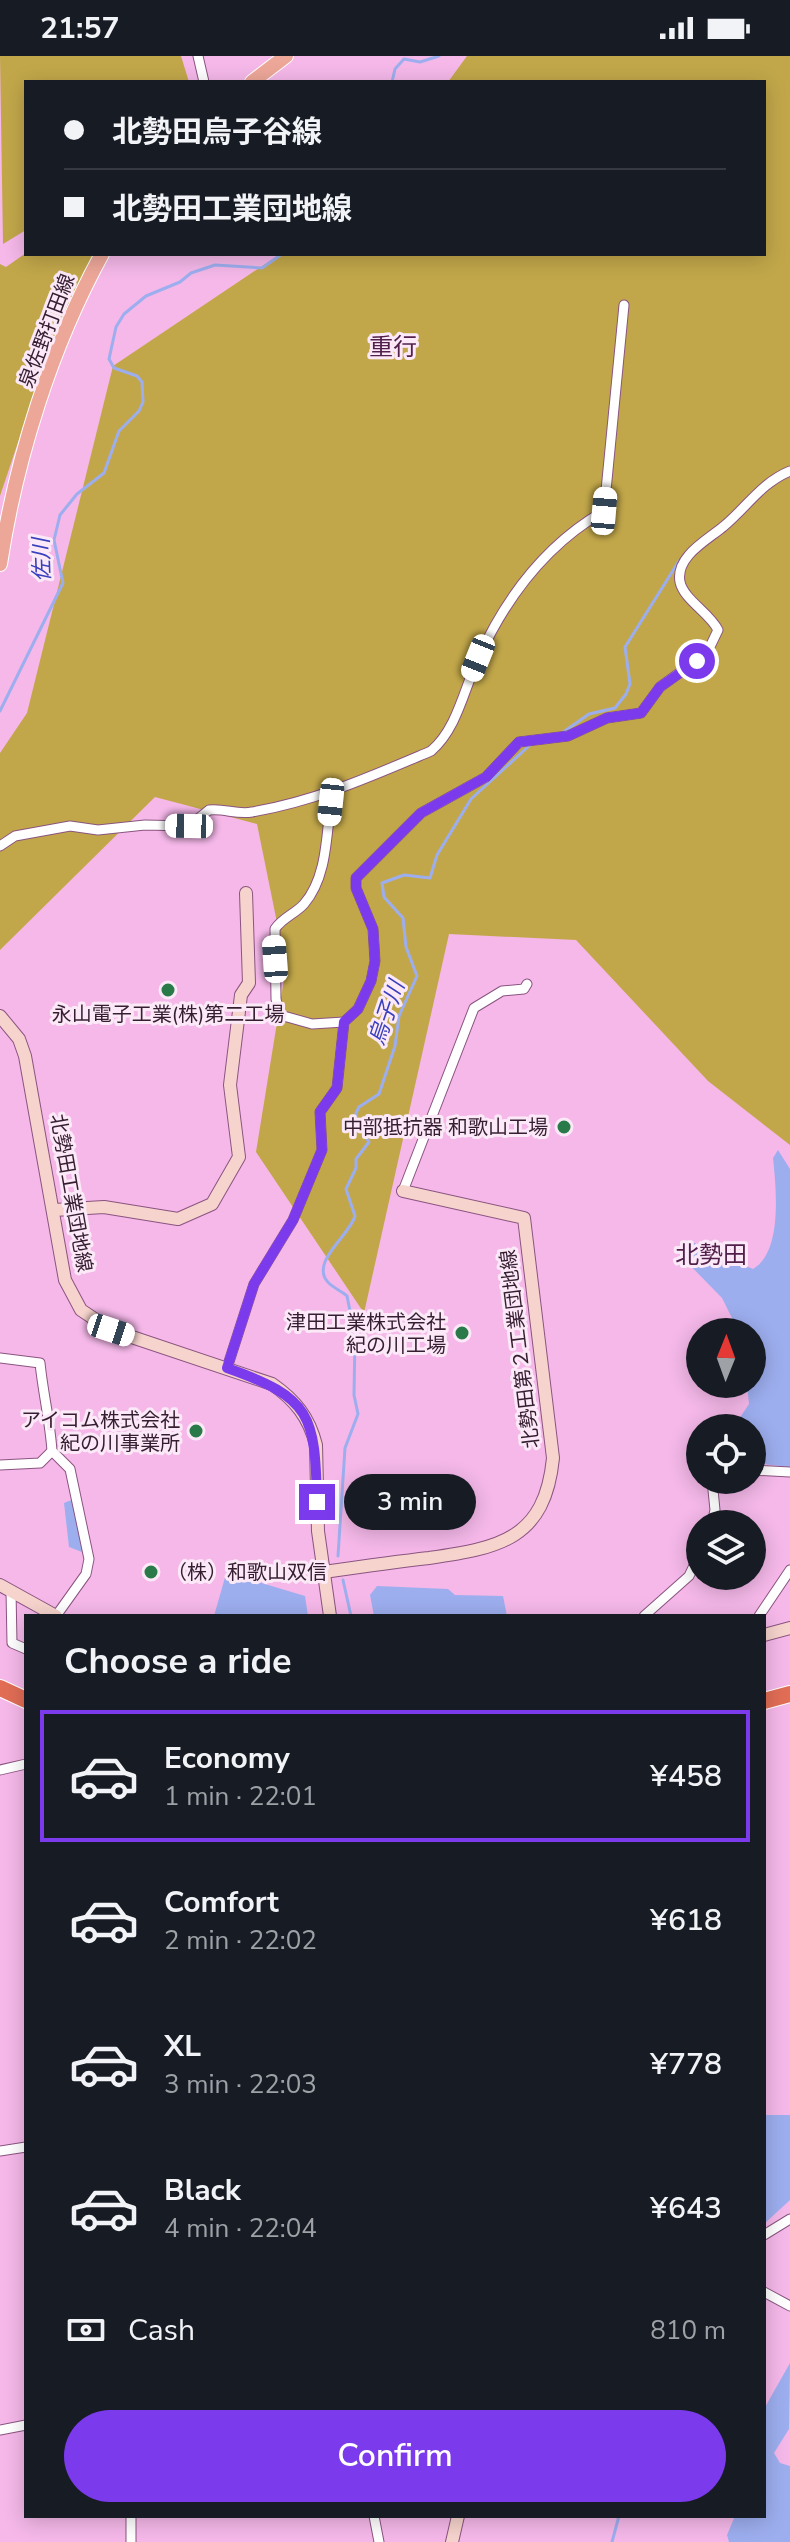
<!DOCTYPE html>
<html lang="en">
<head>
<meta charset="utf-8">
<style>
	body { margin:0; font-family:"Nunito Sans","Noto Sans JP",sans-serif; background:#20242c; color:#f1f3f6; height:100vh; display:flex; flex-direction:column; font-size:30px; white-space:nowrap }
	* { box-sizing:border-box; margin:0 }
	p { font-size:26px; color:#9ea1a6 }
	.icon { flex:none; width:44px; height:44px; fill:none; stroke:currentColor; stroke-width:2; stroke-linecap:round; stroke-linejoin:round }
	.map { position:relative; flex:1; overflow:hidden }
	.sheet { position:absolute; left:24px; top:1558px; width:742px; height:904px; display:flex; flex-direction:column; background:#171b24; border-radius:0px; box-shadow:0 4px 20px #0003 }
	.sheet>* { flex:none }
	.banner { position:absolute; left:24px; top:24px; width:742px; height:176px; border-radius:0px; box-shadow:0 4px 20px #0003; display:grid; align-content:center; height:176px; padding:0 40px; background:#171b24 }
	.needle { width:52px; rotate:1deg }
	.fabs { position:absolute; left:686px; top:1262px; display:grid; gap:16px }
	.fabs a { display:grid; place-items:center; width:80px; height:80px; border-radius:50%; background:#171b24; box-shadow:0 4px 20px #0003; font-size:40px }
	.end { position:absolute; width:36px; height:36px; margin:-18px; border:10px solid #7c3aed; background:#fff; box-shadow:0 0 0 4px #fff }
	.from { border-radius:50% }
	.bubble { position:absolute; height:56px; border-radius:28px; background:#171b24; box-shadow:0 4px 20px #0003; font-size:26px; font-weight:600; line-height:56px; text-align:center }
	.car { position:absolute; width:24px; height:48px; margin:-24px -12px; border-radius:10px; box-shadow:0 0 6px 2px #0007; background:linear-gradient(#fff 24%,#345 0 40%,#fff 0 76%,#345 0 86%,#fff 0) }
	.banner b { display:flex; align-items:center; gap:28px; height:76px; font-size:30px }
	.banner b+b { border-top:2px solid #363941 }
	.banner i { width:20px; height:20px; background:#f1f3f6 }
	ul { padding:0; list-style:none }
	li { display:flex; align-items:center; gap:24px; height:132px; margin:0 16px 12px; padding:0 24px; border:4px solid transparent; border-radius:0px }
	li div { flex:1 }
	li b { display:block; font-size:30px }
	li em { font-style:normal; font-weight:600 }
	li.on { border-color:#7c3aed }
	li>.icon { width:72px; height:72px; stroke-width:1.5 }
	h2 { padding:0 40px; font-size:36px; line-height:96px }
	.pay { display:flex; align-items:center; gap:20px; height:88px; padding:0 40px; font-size:30px }
	.pay p { margin-inline-start:auto }
	.button { display:flex; gap:16px; margin-top:auto; padding:16px 40px }
	.button a { flex:1; height:92px; border-radius:48px; background:#7c3aed; color:#fff; font-size:32px; font-weight:600; line-height:92px; text-align:center }
	.status { display:flex; justify-content:space-between; align-items:center; height:56px; padding:0 40px; background:#171b24; direction:ltr }
	.status svg { height:22px; fill:currentColor }
	.map>svg:first-child { display:block }
	.green { fill:#c2a74a }
	.water { fill:#9daeef }
	.lines { fill:none; stroke-linecap:round; stroke-linejoin:round }
	.stream { stroke:#9daeef; stroke-width:3 }
	.street-casing { stroke:#8a5480; stroke-width:11 }
	.secondary-casing { stroke:#8a5480; stroke-width:14 }
	.primary-casing { stroke:#fff; stroke-width:16 }
	.highway-casing { stroke:#fff; stroke-width:18 }
	.street { stroke:#fff; stroke-width:9 }
	.secondary { stroke:#f6d3cc; stroke-width:12 }
	.primary { stroke:#eda799; stroke-width:14 }
	.highway { stroke:#e16d55; stroke-width:16 }
	.route { stroke:#7c3aed; stroke-width:10 }
	.poi-dot { fill:#2a7949; stroke:#fce9f8; stroke-width:3 }
	.labels { text-anchor:middle; dominant-baseline:central; stroke-width:6; stroke-linejoin:round; paint-order:stroke }
	.street-label { font-size:20px; fill:#341e30; stroke:#fce9f8 }
	.poi-label { font-size:20px; fill:#341e30; stroke:#fce9f8; text-anchor:end }
	.water-label { font-size:22px; font-style:italic; fill:#3940bc; stroke:#fce9f8 }
	.quarter-label { font-size:24px; fill:#52214b; stroke:#fce9f8 }
</style>
</head>
<body>
<div class="status"><b>21:57</b><svg viewBox="0 0 49 12"><path d="M0 12V9h3v3zM5 12V6h3v6zM10 12V3h3v9zM15 12V0h3v12zM26 1h20v11H26zM47 4h2v5h-2z"/></svg></div>
<div class="map">
<svg width="790" height="2486" viewBox="0 0 790 2486">
	<rect width="100%" height="100%" fill="#f5b8e9"/>
	<g class="green">
		<path d="M0 0H181L189 26H26V174L3 188Z"/>
		<path d="M467 0H790V1089L708 1025 576 884 449 878 364 1257 256 1096 286 911 257 768 155 741 0 894V697L27 657 113 310 280 198H764V26H448Z"/>
		<path d="M26 197 94 198 41 318 0 440V208L6 211Z"/>
	</g>
	<g class="water">
		<path d="M778 1094 790 1113V1411L752 1407V1372H733L749 1348 747 1328H752V1276H739L722 1242 680 1199 690 1185 753 1213C783 1196 776 1131 773 1102Z"/>
		<path d="M74 1443 83 1495 82 1496 69 1491 64 1447Z"/>
		<path d="M228 1511 257 1521 255 1525 305 1540 308 1560H214Z"/>
		<path d="M377 1530 448 1533 455 1539 503 1540 507 1560H374L370 1539Z"/>
		<path d="M764 2059H790V2144L764 2168Z"/>
		<path d="M790 2307 789 2373 774 2397 780 2407 790 2410V2486H729L727 2479 735 2460H764V2353Z"/>
	</g>
	<g class="lines">
		<g class="stream">
			<path d="M392 26 395 13 404 3 420 6 439 0"/>
			<path d="M0 655 63 527 54 484 60 459 77 438 104 417 119 375 139 355 143 346 142 326 137 320 114 312 109 303 116 271 124 258 146 240 180 226 191 217 215 209 262 212 282 198"/>
			<path d="M562 677 589 658 615 652 626 638 630 628 625 591 679 505"/>
			<path d="M338 1500 345 1392 358 1358 354 1339 355 1280 347 1240C342 1235 331 1231 327 1225 311 1205 350 1179 355 1160L346 1133 356 1112V1103L369 1086 357 1069 356 1057 359 1051 379 1038 395 990 399 960 417 920 406 891 403 862 384 841 382 827 404 819 430 822 437 799 471 743 530 689"/>
			<path d="M343 1524 351 1560"/>
			<path d="M612 2486 619 2460"/>
		</g>
		<defs>
			<g id="street">
				<path d="M198 0 204 26"/>
				<path d="M332 737C326 773 329 819 304 848 295 858 282 862 275 873L276 943 280 959 312 968 344 966"/>
				<path d="M0 790 15 780 70 770 98 774 145 769 189 770 209 754C224 752 237 759 252 756 316 745 372 720 431 695 457 673 464 633 478 603 506 541 545 489 604 455L624 249"/>
				<path d="M403 1135 474 952 502 935 524 933 527 928"/>
				<path d="M0 1302 40 1307C43 1337 50 1365 52 1395L70 1413 89 1503 86 1518 56 1560"/>
				<path d="M227 1312 254 1228 293 1164 322 1094 320 1056 337 1032 344 966 358 953 371 925 375 905 373 873 356 832V822L421 757 486 721 519 686 568 680 607 662 641 657 660 631 707 597 718 574C710 557 684 544 680 526 675 500 709 483 724 470 747 451 761 427 790 415"/>
				<path d="M0 1409 40 1407 52 1395"/>
				<path d="M752 1414 790 1416"/>
				<path d="M712 1468 715 1454 712 1424"/>
				<path d="M11 1535 12 1587 26 1593"/>
				<path d="M644 1560 689 1520 700 1497"/>
				<path d="M759 1560 790 1514"/>
				<path d="M0 1714 26 1708"/>
				<path d="M0 2095 26 2091"/>
				<path d="M764 2179 790 2163"/>
				<path d="M764 2236 790 2250"/>
				<path d="M0 2374 26 2369"/>
				<path d="M374 2460 379 2486"/>
				<path d="M131 2486V2460"/>
			</g>
			<g id="secondary">
				<path d="M0 960 19 983 25 1000 65 1224 81 1254 111 1274 272 1328C295 1344 309 1361 316 1389L318 1475 330 1560"/>
				<path d="M54 1154 104 1151 178 1163 212 1148 239 1101 230 1029 241 939 249 927 246 837"/>
				<path d="M324 1516C359 1511 394 1506 429 1502 500 1492 545 1483 553 1402L524 1162 403 1135"/>
				<path d="M0 1529 56 1560"/>
				<path d="M764 1579 790 1572"/>
				<path d="M452 2486 458 2460"/>
			</g>
			<g id="primary">
				<path d="M252 26 286 0"/>
				<path d="M0 508C16 403 51 291 102 198"/>
			</g>
			<g id="highway">
				<path d="M0 1632 26 1644"/>
				<path d="M764 1645 790 1638"/>
			</g>
		</defs>
		<use href="#street" class="street-casing"/>
		<use href="#secondary" class="secondary-casing"/>
		<use href="#primary" class="primary-casing"/>
		<use href="#highway" class="highway-casing"/>
		<use href="#street" class="street"/>
		<use href="#secondary" class="secondary"/>
		<use href="#primary" class="primary"/>
		<use href="#highway" class="highway"/>
	</g>
	<g class="lines">
		<path class="route" d="M317 1446C315 1359 312 1342 227 1312L254 1228 293 1164 322 1094 320 1056 337 1032 344 966 358 953 371 925 375 905 373 873 356 832V822L421 757 486 721 519 686 568 680 607 662 641 657 660 631 697 605"/>
	</g>
	<g class="poi-dot">
		<circle cx="168" cy="934" r="8"/>
		<circle cx="564" cy="1071" r="8"/>
		<circle cx="462" cy="1277" r="8"/>
		<circle cx="196" cy="1375" r="8"/>
		<circle cx="151" cy="1516" r="8"/>
	</g>
	<g class="labels">
		<g class="street-label">
			<text transform="translate(47 275) rotate(-69)">泉佐野打田線</text>
			<text transform="translate(71 1137) rotate(80)">北勢田工業団地線</text>
			<text transform="translate(520 1293) rotate(-97)">北勢田第２工業団地線</text>
		</g>
		<g class="poi-label">
			<text x="168" y="958" text-anchor="middle">永山電子工業(株)第二工場</text>
			<text x="548" y="1071">中部抵抗器 和歌山工場</text>
			<text x="446" y="1266">津田工業株式会社<tspan x="446" dy="23">紀の川工場</tspan></text>
			<text x="180" y="1364">アイコム株式会社<tspan x="180" dy="23">紀の川事業所</tspan></text>
			<text x="167" y="1516" text-anchor="start">（株）和歌山双信</text>
		</g>
		<g class="water-label">
			<text transform="translate(42 504) rotate(-92)">佐川</text>
			<text transform="translate(387 957) rotate(-71)">烏子川</text>
		</g>
		<g class="quarter-label">
			<text x="393" y="291">重行</text>
			<text x="711" y="1199">北勢田</text>
		</g>
	</g>
</svg>
<div class="fabs">
<a><svg class="needle" viewBox="-14 -14 28 28"><path d="M0-13l5 13h-10z" fill="#e53935"/><path d="M0 13l5-13h-10z" fill="#9ea1a6"/></svg></a>
<a><svg class="icon" aria-label="locate" viewBox="0 0 24 24"><circle cx="12" cy="12" r="6"/><path d="M12 2v4M12 18v4M2 12h4M18 12h4"/></svg></a>
<a><svg class="icon" aria-label="layers" viewBox="0 0 24 24"><path d="M12 4l9 5-9 5-9-5zM3 14l9 5 9-5"/></svg></a>
</div>
<i class="end from" style="left:697px;top:605px"></i>
<i class="end" style="left:317px;top:1446px"></i>
<div class="bubble" style="left:344px;top:1418px;width:132px">3 min</div>
<i class="car" style="left:604px;top:455px;rotate:5deg"></i>
<i class="car" style="left:478px;top:602px;rotate:202deg"></i>
<i class="car" style="left:331px;top:746px;rotate:186deg"></i>
<i class="car" style="left:189px;top:770px;rotate:271deg"></i>
<i class="car" style="left:275px;top:903px;rotate:356deg"></i>
<i class="car" style="left:111px;top:1274px;rotate:108deg"></i>
<div class="banner">
<b><i class="from"></i>北勢田烏子谷線</b>
<b><i></i>北勢田工業団地線</b>
</div>
<section class="sheet">
<h2>Choose a ride</h2>
<ul>
<li class="on"><svg class="icon" aria-label="car" viewBox="0 0 24 24"><path d="M5 17H2v-5l4-1 3-4h7l3 4 3 1v5h-3M9 17h6M6 11h13"/><circle cx="7" cy="17" r="2"/><circle cx="17" cy="17" r="2"/></svg><div><b>Economy</b><p>1 min · 22:01</p></div><em>¥458</em></li>
<li><svg class="icon" aria-label="car" viewBox="0 0 24 24"><path d="M5 17H2v-5l4-1 3-4h7l3 4 3 1v5h-3M9 17h6M6 11h13"/><circle cx="7" cy="17" r="2"/><circle cx="17" cy="17" r="2"/></svg><div><b>Comfort</b><p>2 min · 22:02</p></div><em>¥618</em></li>
<li><svg class="icon" aria-label="car" viewBox="0 0 24 24"><path d="M5 17H2v-5l4-1 3-4h7l3 4 3 1v5h-3M9 17h6M6 11h13"/><circle cx="7" cy="17" r="2"/><circle cx="17" cy="17" r="2"/></svg><div><b>XL</b><p>3 min · 22:03</p></div><em>¥778</em></li>
<li><svg class="icon" aria-label="car" viewBox="0 0 24 24"><path d="M5 17H2v-5l4-1 3-4h7l3 4 3 1v5h-3M9 17h6M6 11h13"/><circle cx="7" cy="17" r="2"/><circle cx="17" cy="17" r="2"/></svg><div><b>Black</b><p>4 min · 22:04</p></div><em>¥643</em></li>
</ul>
<div class="pay"><svg class="icon" aria-label="cash" viewBox="0 0 24 24"><path d="M3 7h18v10H3z"/><circle cx="12" cy="12" r="2"/></svg>Cash<p>810 m</p></div>
<div class="button"><a>Confirm</a></div>
</section>
</div>
</body>
</html>
